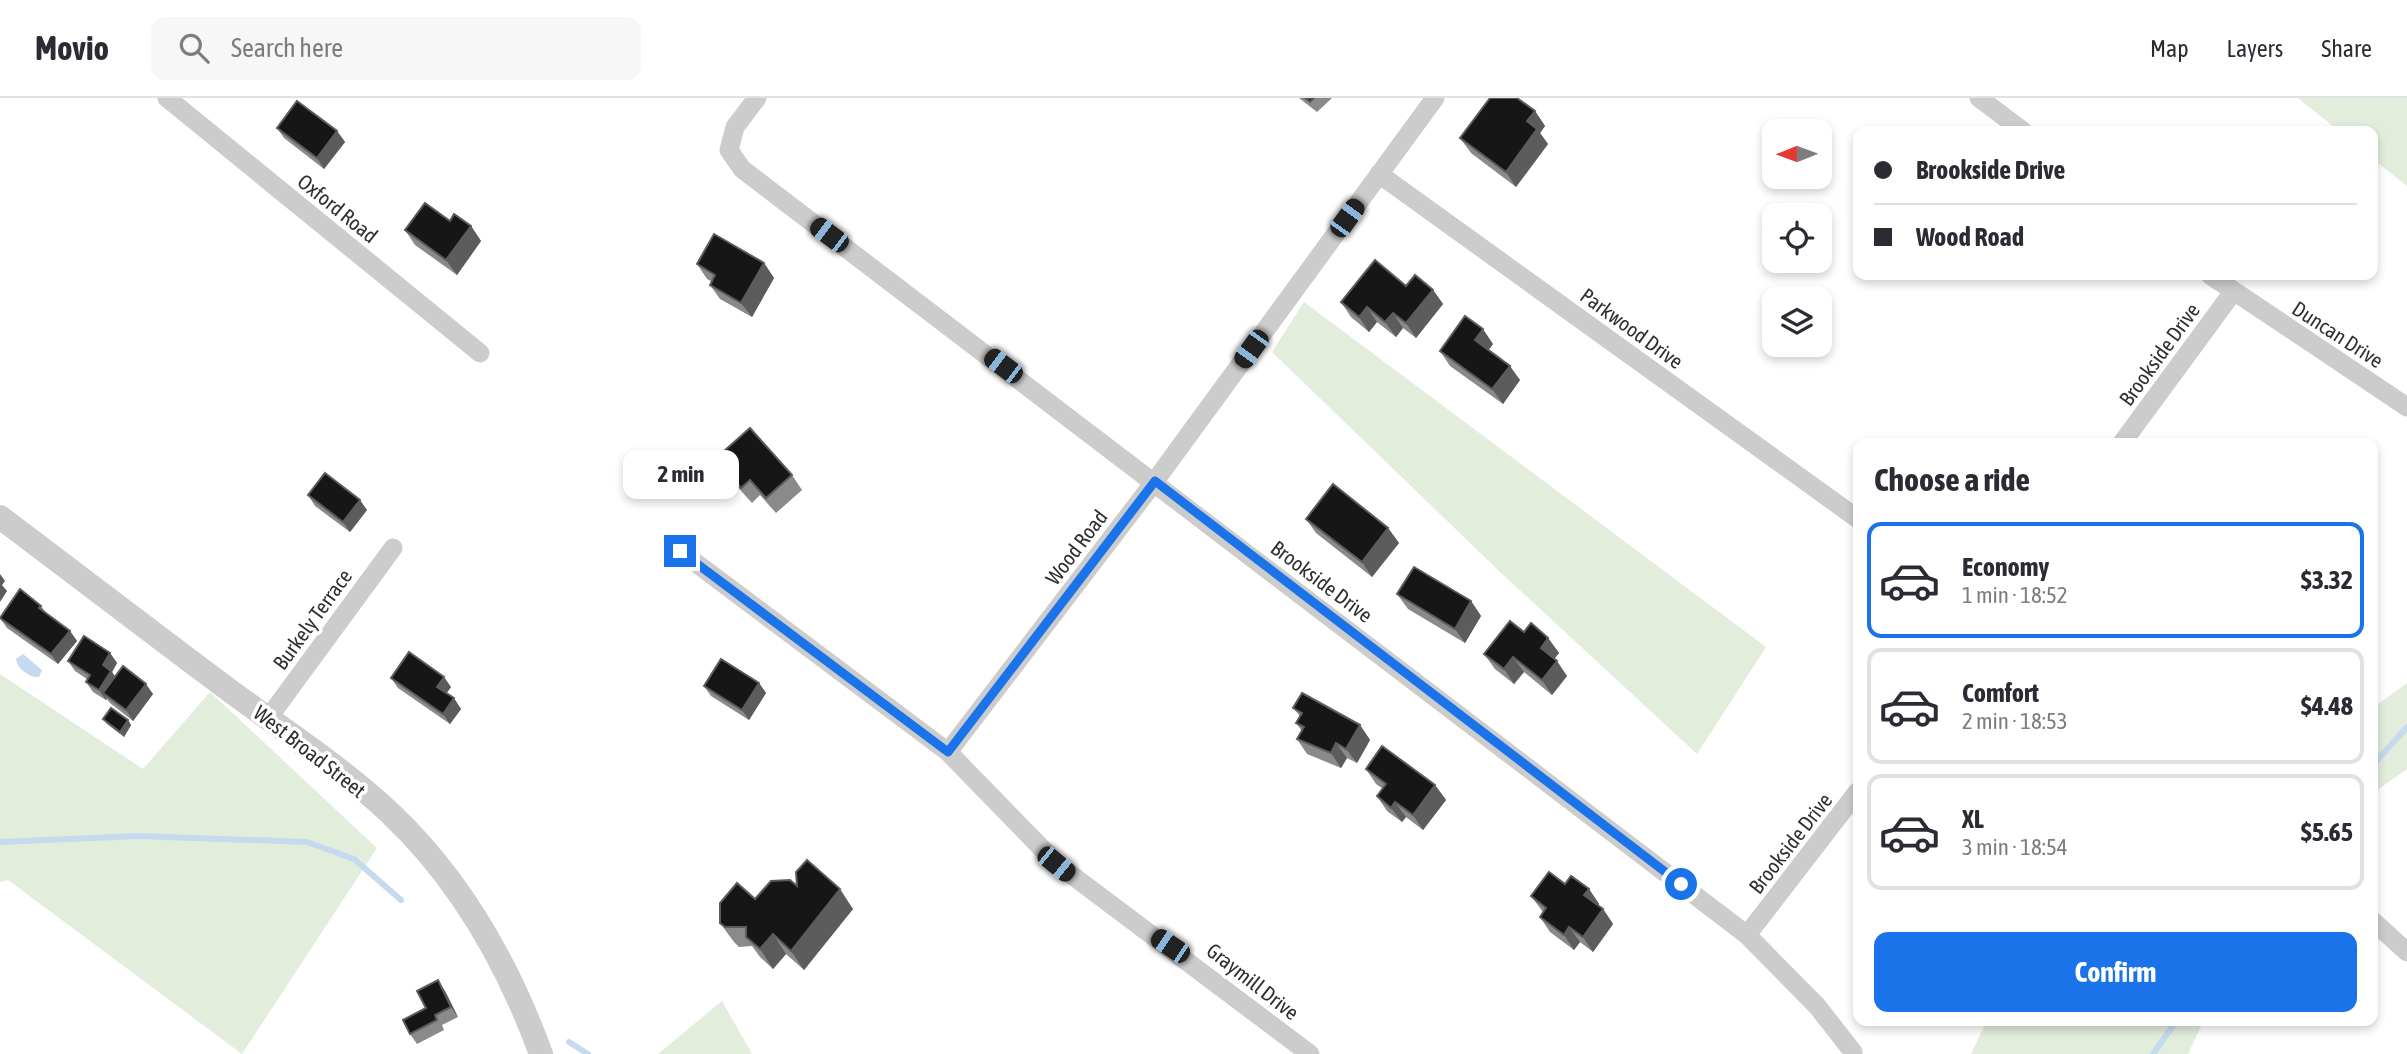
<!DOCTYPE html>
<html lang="en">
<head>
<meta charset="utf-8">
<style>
	body { margin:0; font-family:"Asap Condensed",sans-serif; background:#f7f7f7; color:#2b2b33; height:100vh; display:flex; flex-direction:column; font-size:26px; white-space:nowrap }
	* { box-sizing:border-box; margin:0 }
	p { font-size:23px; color:#7c7c81 }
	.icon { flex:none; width:38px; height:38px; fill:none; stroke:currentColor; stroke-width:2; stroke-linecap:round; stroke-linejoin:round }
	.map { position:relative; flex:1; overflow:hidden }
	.side { position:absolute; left:1853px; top:340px; width:525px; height:588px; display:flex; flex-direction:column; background:#fff; border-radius:14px; box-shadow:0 4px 10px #0003 }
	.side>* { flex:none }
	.hud { position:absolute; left:1853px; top:28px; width:525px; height:154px; border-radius:14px; box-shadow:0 4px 10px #0003; display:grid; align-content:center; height:154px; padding:0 21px; background:#fff }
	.needle { width:46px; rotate:269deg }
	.tools { position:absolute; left:1762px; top:21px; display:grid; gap:14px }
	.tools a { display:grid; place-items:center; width:70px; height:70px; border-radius:14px; background:#fff; box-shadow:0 4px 10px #0003; font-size:35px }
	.end { position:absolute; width:32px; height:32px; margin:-16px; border:9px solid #1a73e8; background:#fff; box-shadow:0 0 0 4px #fff }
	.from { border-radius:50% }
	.bubble { position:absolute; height:49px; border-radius:14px; background:#fff; box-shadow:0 4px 10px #0003; font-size:23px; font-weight:700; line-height:49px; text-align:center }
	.car { position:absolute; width:21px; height:42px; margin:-21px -10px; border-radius:9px; box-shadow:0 0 5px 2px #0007; background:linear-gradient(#222 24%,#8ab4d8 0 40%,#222 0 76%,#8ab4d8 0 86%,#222 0) }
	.hud b { display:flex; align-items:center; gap:24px; height:66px; font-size:26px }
	.hud b+b { border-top:2px solid #e1e1e2 }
	.hud i { width:18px; height:18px; background:#2b2b33 }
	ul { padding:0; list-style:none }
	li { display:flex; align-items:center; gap:21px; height:116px; margin:0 14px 10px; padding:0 7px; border:4px solid #e1e1e2; border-radius:14px }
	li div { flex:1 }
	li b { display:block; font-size:26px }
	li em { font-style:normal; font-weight:700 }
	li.current { border-color:#1a73e8 }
	li>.icon { width:63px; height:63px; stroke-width:1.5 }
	h2 { padding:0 21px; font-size:32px; line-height:84px }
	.primary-button { display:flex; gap:14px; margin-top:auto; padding:14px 21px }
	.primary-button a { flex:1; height:80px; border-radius:14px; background:#1a73e8; color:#fff; font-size:28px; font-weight:700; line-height:80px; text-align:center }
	header { display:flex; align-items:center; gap:42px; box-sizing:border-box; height:98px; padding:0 35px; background:#fff; border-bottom:2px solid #e1e1e2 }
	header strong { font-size:33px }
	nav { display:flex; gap:38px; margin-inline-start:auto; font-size:24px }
	.search { width:490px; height:63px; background:#f7f7f7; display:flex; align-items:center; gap:18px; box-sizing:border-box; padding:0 24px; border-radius:14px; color:#7c7c81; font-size:26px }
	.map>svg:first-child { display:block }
	.green { fill:#e3eddb }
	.water { fill:#c6daef }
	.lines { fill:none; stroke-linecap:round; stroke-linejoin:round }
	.stream { stroke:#c6daef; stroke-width:6 }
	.minor { stroke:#ccc; stroke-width:19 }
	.tertiary { stroke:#ccc; stroke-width:24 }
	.wall { fill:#8a8a8a }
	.shaded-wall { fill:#5c5c5c }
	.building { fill:#161616; stroke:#5c5c5c; stroke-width:2 }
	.route { stroke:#1a73e8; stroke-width:9 }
	.labels { text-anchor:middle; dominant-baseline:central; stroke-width:7; stroke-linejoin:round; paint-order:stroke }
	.street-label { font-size:21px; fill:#2f2f2f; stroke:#fff }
</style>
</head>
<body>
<header>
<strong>Movio</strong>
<div class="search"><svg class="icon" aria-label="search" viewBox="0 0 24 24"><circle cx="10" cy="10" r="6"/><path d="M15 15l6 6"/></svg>Search here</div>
<nav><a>Map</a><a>Layers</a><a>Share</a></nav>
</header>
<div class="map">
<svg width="2407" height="956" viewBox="0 0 2407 956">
	<rect width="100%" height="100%" fill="#fff"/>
	<g class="green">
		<path d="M2298 0H2407V88L2373 61V33H2339Z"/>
		<path d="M1304 204 1766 549 1697 656 1498 472 1272 254Z"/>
		<path d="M0 576 143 671 210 594 377 750 242 956 8 782 0 784Z"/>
		<path d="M2407 585V671L2373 695V610Z"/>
		<path d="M722 903 752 956H658Z"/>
		<path d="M1987 922H2204L2188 956H1971Z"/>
	</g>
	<path class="water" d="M23 556 42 572 39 579C30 580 17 571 16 561Z"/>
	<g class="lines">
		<g class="stream">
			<path d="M2373 667 2407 629"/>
			<path d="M0 744 138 738 307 744 354 761 401 802"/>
			<path d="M569 944 588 956"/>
			<path d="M2153 956 2177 922"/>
		</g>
		<g class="minor">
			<path d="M167 0 480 255"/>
			<path d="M757 0 735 29 729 52 742 71 1747 837 1817 908 1853 954"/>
			<path d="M1979 0 2023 33"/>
			<path d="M1379 76 1858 421"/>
			<path d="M2210 177 2407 309"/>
			<path d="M2122 345 2233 194"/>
			<path d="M680 453 948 654 1057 766 1310 956"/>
			<path d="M269 619 393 450"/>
			<path d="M948 654 1155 383 1435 0"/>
			<path d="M2373 823 2407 854"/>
			<path d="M1747 837 1858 693"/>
		</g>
		<path class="tertiary" d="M0 419C78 478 155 537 233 595 286 634 342 670 390 715 460 781 508 866 541 956"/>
	</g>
	<g class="wall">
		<path d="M1299 0H1332L1317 14Z"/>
		<path d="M1535 13 1545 28 1540 35 1548 46 1516 89 1471 55 1460 40Z"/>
		<path d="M277 30 337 33 345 44 324 71 284 40Z"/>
		<path d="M450 123 471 128 481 143 457 177 415 147 405 132Z"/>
		<path d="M764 165 774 180 752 219 720 201 710 187 711 183 707 181 697 166Z"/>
		<path d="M1406 188 1433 192 1443 206 1416 240 1403 230 1396 239 1377 224 1369 234 1351 219 1341 204Z"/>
		<path d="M1493 246 1488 252 1520 282 1503 306 1450 268 1440 253Z"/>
		<path d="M715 361 792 377 802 392 776 415 760 397 752 405 726 376Z"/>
		<path d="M308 397 367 412 350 434 315 408Z"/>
		<path d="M1306 421 1388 430 1399 445 1372 479 1316 435Z"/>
		<path d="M1397 496 1471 503 1481 518 1465 545 1408 511Z"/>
		<path d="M41 508 47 516 70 533 77 543 58 566 7 530 0 520Z"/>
		<path d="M1524 534 1548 540 1559 555 1554 561 1567 578 1552 597 1524 574 1514 586 1495 571 1484 556Z"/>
		<path d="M110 555 117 565 112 574 115 578 153 596 133 623 110 605 107 601 106 602 93 594 86 584 87 581 75 573 68 563Z"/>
		<path d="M391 580 451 589 446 595 461 611 450 626 398 590Z"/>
		<path d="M759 585 766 595 749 622 711 598 704 588Z"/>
		<path d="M1293 610 1360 627 1370 642 1357 665 1347 660 1341 670 1307 656 1297 641 1302 633 1296 625 1300 618Z"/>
		<path d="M103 621 128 622 131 627 124 639 107 626Z"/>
		<path d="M1366 671 1435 687 1446 702 1423 732 1406 719 1402 724 1387 713 1377 698 1382 690 1376 686Z"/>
		<path d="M1565 786 1589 791 1599 806 1598 808 1603 811 1613 826 1593 854 1580 844 1574 852 1550 834 1540 819 1543 814 1531 798Z"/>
		<path d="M797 788 853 811 804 872 786 856 773 871 760 859 752 848 739 849 734 844 720 825 755 801Z"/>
		<path d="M445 893 458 919 442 927 444 932 417 946 410 936 426 910Z"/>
	</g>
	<g class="shaded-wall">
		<path d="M1535 13 1545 28 1540 35 1548 46 1516 89 1506 74 1527 23Z"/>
		<path d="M337 33 345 44 324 71 317 60Z"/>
		<path d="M471 128 481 143 457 177 446 162Z"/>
		<path d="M764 165 774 180 752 219 741 205Z"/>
		<path d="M1433 192 1443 206 1416 240 1406 225Z"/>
		<path d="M1367 209 1377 224 1369 234 1359 219Z"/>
		<path d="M1393 215 1403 230 1396 239 1385 224Z"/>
		<path d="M1483 231 1493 246 1485 257 1475 242Z"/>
		<path d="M1510 268 1520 282 1503 306 1492 291Z"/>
		<path d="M360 402 367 412 350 434 343 424Z"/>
		<path d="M1388 430 1399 445 1372 479 1362 464Z"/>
		<path d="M0 476 5 483 2 487 7 493 0 504Z"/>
		<path d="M1471 503 1481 518 1465 545 1455 531Z"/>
		<path d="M70 533 77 543 58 566 51 556Z"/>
		<path d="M1548 540 1559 555 1551 565 1541 550Z"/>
		<path d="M110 555 117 565 112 574 118 583 103 595 107 601 106 602 99 592 103 567Z"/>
		<path d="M1513 559 1524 574 1514 586 1504 571Z"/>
		<path d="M1557 563 1567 578 1552 597 1542 582Z"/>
		<path d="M444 579 451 589 444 599 437 589Z"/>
		<path d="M759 585 766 595 749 622 742 612Z"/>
		<path d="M146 586 153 596 133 623 126 612Z"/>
		<path d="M454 600 461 611 450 626 443 616Z"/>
		<path d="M128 622 131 627 124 639 120 634Z"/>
		<path d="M1360 627 1370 642 1357 665 1346 651Z"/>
		<path d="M1336 645 1347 660 1341 670 1331 655Z"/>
		<path d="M1435 687 1446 702 1423 732 1413 717Z"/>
		<path d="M1395 704 1406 719 1402 724 1391 710Z"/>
		<path d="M840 791 853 811 804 872 791 853Z"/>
		<path d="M1589 791 1599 806 1595 812 1584 797Z"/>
		<path d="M1603 811 1613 826 1593 854 1583 839Z"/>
		<path d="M1569 829 1580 844 1574 852 1564 837Z"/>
		<path d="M773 836 786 856 773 871 760 851Z"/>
		<path d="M438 882 445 893 458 919 451 909Z"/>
	</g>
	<g class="building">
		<path d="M1305 0H1314L1310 4Z"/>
		<path d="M1490 0H1517L1535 13 1527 23 1537 31 1506 74 1460 40Z"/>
		<path d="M297 3 337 33 317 60 277 30Z"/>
		<path d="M425 105 450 123 454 116 471 128 446 162 405 132Z"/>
		<path d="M714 136 764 165 741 205 710 187 715 177 697 166Z"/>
		<path d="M1375 162 1406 188 1415 177 1433 192 1406 225 1393 215 1385 224 1367 209 1359 219 1341 204Z"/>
		<path d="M1465 218 1483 231 1475 242 1510 268 1492 291 1440 253Z"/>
		<path d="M750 330 792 377 766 400 750 382 741 390 715 361Z"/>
		<path d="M325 375 360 402 343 424 308 397Z"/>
		<path d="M1333 386 1388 430 1362 464 1306 421Z"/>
		<path d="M1414 469 1471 503 1455 531 1397 496Z"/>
		<path d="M20 491 41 508 39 510 70 533 51 556 0 520Z"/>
		<path d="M1510 523 1524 534 1531 525 1548 540 1541 550 1557 563 1542 582 1513 559 1504 571 1484 556Z"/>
		<path d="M84 538 110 555 103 567 111 573 99 592 86 584 90 577 68 563Z"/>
		<path d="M409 554 444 579 437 589 454 600 443 616 391 580Z"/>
		<path d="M721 561 759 585 742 612 704 588Z"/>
		<path d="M123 568 146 586 126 612 103 595Z"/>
		<path d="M1302 595 1360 627 1346 651 1336 645 1331 655 1297 641 1304 629 1296 625 1302 615 1293 610Z"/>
		<path d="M111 610 128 622 120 634 103 621Z"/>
		<path d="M1382 648 1435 687 1413 717 1395 704 1391 710 1377 698 1386 686 1366 671Z"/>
		<path d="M807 762 840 791 791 853 773 836 760 851 746 839V829H725L720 825V805L737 785 755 801 771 783 790 782 797 788 796 774Z"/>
		<path d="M1549 774 1565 786 1571 778 1589 791 1584 797 1603 811 1583 839 1569 829 1564 837 1540 819 1546 810 1531 798Z"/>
		<path d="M438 882 451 909 435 917 437 922 410 936 403 922 426 910 417 893Z"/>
	</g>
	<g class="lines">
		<path class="route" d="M680 453 948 654 1155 383 1681 786"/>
	</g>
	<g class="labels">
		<g class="street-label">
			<text transform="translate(338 110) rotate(39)">Oxford Road</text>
			<text transform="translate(1632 230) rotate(36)">Parkwood Drive</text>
			<text transform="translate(2338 236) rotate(33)">Duncan Drive</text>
			<text transform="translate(2159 256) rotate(-54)">Brookside Drive</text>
			<text transform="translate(1076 449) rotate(-53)">Wood Road</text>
			<text transform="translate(1322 483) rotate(37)">Brookside Drive</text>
			<text transform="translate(312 521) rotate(-54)">Burkely Terrace</text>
			<text transform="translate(310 653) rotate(38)">West Broad Street</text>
			<text transform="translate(1790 745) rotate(-52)">Brookside Drive</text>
			<text transform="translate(1253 883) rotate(38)">Graymill Drive</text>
		</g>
	</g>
</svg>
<div class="tools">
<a><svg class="needle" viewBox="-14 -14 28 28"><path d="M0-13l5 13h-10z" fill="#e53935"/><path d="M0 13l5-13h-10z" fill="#7c7c81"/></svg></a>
<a><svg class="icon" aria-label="locate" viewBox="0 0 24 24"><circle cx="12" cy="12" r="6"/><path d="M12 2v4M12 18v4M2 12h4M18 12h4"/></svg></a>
<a><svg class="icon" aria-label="layers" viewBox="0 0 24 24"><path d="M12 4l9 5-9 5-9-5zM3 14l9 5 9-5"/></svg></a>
</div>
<i class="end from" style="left:1681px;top:786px"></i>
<i class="end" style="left:680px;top:453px"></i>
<div class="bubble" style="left:623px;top:352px;width:116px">2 min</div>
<i class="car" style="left:1347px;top:120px;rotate:36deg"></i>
<i class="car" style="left:829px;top:137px;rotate:307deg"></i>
<i class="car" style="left:1251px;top:251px;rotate:216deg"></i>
<i class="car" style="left:1003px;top:268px;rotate:307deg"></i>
<i class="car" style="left:1056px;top:766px;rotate:129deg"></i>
<i class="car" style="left:1170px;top:848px;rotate:304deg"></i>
<div class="hud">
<b><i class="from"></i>Brookside Drive</b>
<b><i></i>Wood Road</b>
</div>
<section class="side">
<h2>Choose a ride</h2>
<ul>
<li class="current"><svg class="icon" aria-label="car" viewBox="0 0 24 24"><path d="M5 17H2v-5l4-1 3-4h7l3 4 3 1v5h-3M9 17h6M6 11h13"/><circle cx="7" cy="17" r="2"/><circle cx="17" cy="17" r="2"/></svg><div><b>Economy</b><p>1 min · 18:52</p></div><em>$3.32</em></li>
<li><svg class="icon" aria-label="car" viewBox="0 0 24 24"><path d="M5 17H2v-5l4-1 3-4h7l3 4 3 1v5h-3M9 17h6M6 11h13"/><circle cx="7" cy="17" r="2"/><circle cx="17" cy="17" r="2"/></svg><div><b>Comfort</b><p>2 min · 18:53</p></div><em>$4.48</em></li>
<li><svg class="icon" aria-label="car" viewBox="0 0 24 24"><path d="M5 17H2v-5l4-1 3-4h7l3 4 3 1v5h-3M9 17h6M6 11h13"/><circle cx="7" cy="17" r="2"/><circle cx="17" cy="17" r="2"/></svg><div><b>XL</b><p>3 min · 18:54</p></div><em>$5.65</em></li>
</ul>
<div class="primary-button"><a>Confirm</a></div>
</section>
</div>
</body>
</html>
